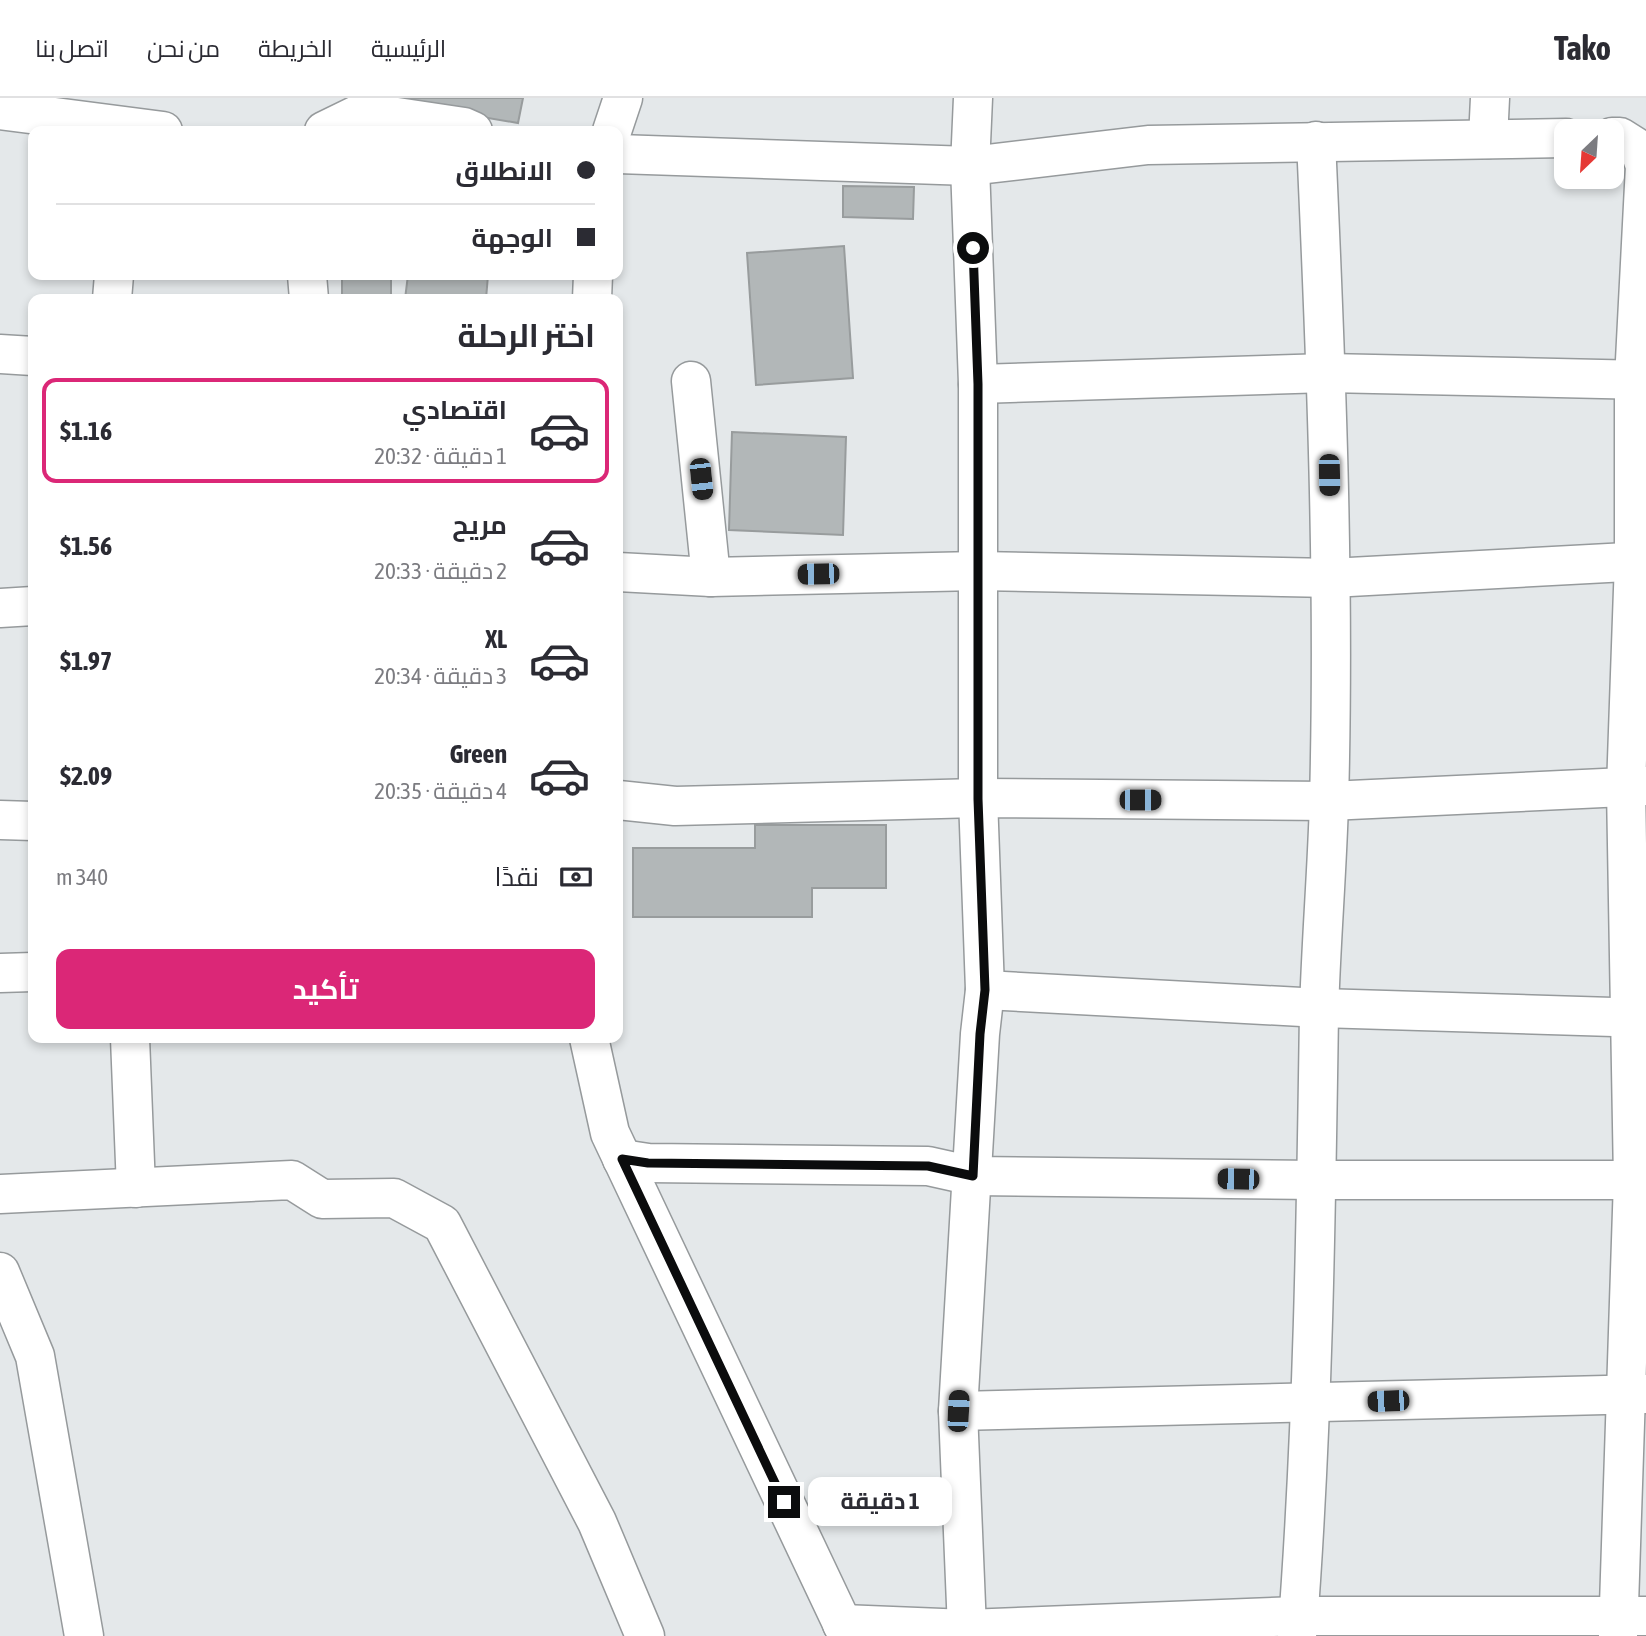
<!DOCTYPE html>
<html lang="ar">
<head>
<meta charset="utf-8">
<style>
	body { margin:0; font-family:"Asap Condensed",Cairo,sans-serif; background:#f2f2f3; color:#2b2b33; direction:rtl; height:100vh; display:flex; flex-direction:column; font-size:26px; white-space:nowrap }
	* { box-sizing:border-box; margin:0 }
	p { font-size:23px; color:#7c7c81 }
	.icon { flex:none; width:38px; height:38px; fill:none; stroke:currentColor; stroke-width:2; stroke-linecap:round; stroke-linejoin:round }
	.map { position:relative; flex:1; overflow:hidden; direction:ltr }
	.sheet { position:absolute; left:28px; top:196px; width:595px; height:749px; display:flex; flex-direction:column; background:#fff; border-radius:14px; box-shadow:0 4px 10px #0003; direction:rtl }
	.sheet>* { flex:none }
	.guide { position:absolute; left:28px; top:28px; width:595px; height:154px; border-radius:14px; box-shadow:0 4px 10px #0003; direction:rtl; display:grid; align-content:center; height:154px; padding:0 28px; background:#fff }
	.needle { width:46px; rotate:205deg }
	.buttons { position:absolute; left:1554px; top:21px; display:grid; gap:14px }
	.buttons a { display:grid; place-items:center; width:70px; height:70px; border-radius:14px; background:#fff; box-shadow:0 4px 10px #0003; font-size:35px }
	.end { position:absolute; width:32px; height:32px; margin:-16px; border:9px solid #0b0c0d; background:#fff; box-shadow:0 0 0 4px #fff }
	.from { border-radius:50% }
	.bubble { position:absolute; height:49px; border-radius:14px; background:#fff; box-shadow:0 4px 10px #0003; font-size:23px; font-weight:700; line-height:49px; text-align:center; direction:rtl }
	.car { position:absolute; width:21px; height:42px; margin:-21px -10px; border-radius:9px; box-shadow:0 0 5px 2px #0007; background:linear-gradient(#222 24%,#8ab4d8 0 40%,#222 0 76%,#8ab4d8 0 86%,#222 0) }
	.guide b { display:flex; align-items:center; gap:24px; height:66px; font-size:26px }
	.guide b+b { border-top:2px solid #e1e1e2 }
	.guide i { width:18px; height:18px; background:#2b2b33 }
	ul { padding:0; list-style:none }
	li { display:flex; align-items:center; gap:21px; height:105px; margin:0 14px 10px; padding:0 14px; border:4px solid transparent; border-radius:14px }
	li div { flex:1 }
	li b { display:block; font-size:26px }
	li em { font-style:normal; font-weight:700 }
	li.selected { border-color:#db2777 }
	li>.icon { width:63px; height:63px; stroke-width:1.5 }
	h2 { padding:0 28px; font-size:32px; line-height:84px }
	.pay { display:flex; align-items:center; gap:18px; height:77px; padding:0 28px; font-size:26px }
	.pay p { margin-inline-start:auto }
	.cta { display:flex; gap:14px; margin-top:auto; padding:14px 28px }
	.cta a { flex:1; height:80px; border-radius:14px; background:#db2777; color:#fff; font-size:28px; font-weight:700; line-height:80px; text-align:center }
	header { display:flex; align-items:center; gap:42px; box-sizing:border-box; height:98px; padding:0 35px; background:#fff; border-bottom:2px solid #e1e1e2 }
	header strong { font-size:33px }
	nav { display:flex; gap:38px; margin-inline-start:auto; font-size:24px }
	.map>svg:first-child { display:block }
	.building { fill:#b2b7b8; stroke:#989c9d; stroke-width:2 }
	.lines { fill:none; stroke-linecap:round; stroke-linejoin:round }
	.minor-casing { stroke:#969a9c; stroke-width:41 }
	.primary-casing { stroke:#969a9c; stroke-width:41 }
	.minor { stroke:#fff; stroke-width:38 }
	.primary { stroke:#fff; stroke-width:38 }
	.route { stroke:#0b0c0d; stroke-width:9 }
</style>
</head>
<body>
<header>
<strong>Tako</strong>
<nav><a>الرئيسية</a><a>الخريطة</a><a>من نحن</a><a>اتصل بنا</a></nav>
</header>
<div class="map">
<svg width="1646" height="1538" viewBox="0 0 1646 1538">
	<rect width="100%" height="100%" fill="#e4e8ea"/>
	<g class="building">
		<path d="M401 0H523L518 25 400 5Z"/>
		<path d="M843 88 914 89 913 121 843 119Z"/>
		<path d="M844 148 853 280 756 287 747 155Z"/>
		<rect x="342" y="177" width="49" height="24"/>
		<path d="M408 177H488L486 201H405Z"/>
		<path d="M732 334 846 339 843 437 729 432Z"/>
		<path d="M755 727H886V790H812V819H633V750H755Z"/>
	</g>
	<g class="lines">
		<defs>
			<g id="minor">
				<path d="M0 12 163 33"/>
				<path d="M324 33 363 14 464 29 473 33"/>
				<path d="M1612 39H1620L1639 51 1645 68 1634 282V463L1626 690 1633 1082 1618 1538"/>
				<path d="M1488 41 1490 0"/>
				<path d="M618 56 970 68 1148 47 1566 40"/>
				<path d="M307 177 309 201"/>
				<path d="M112 201 114 177"/>
				<path d="M0 256 33 258"/>
				<path d="M691 283 711 479"/>
				<path d="M978 286 1327 275 1646 282"/>
				<path d="M618 474 711 479 978 473 1331 480 1646 463"/>
				<path d="M0 510 33 508"/>
				<path d="M618 702 675 708 978 700 1329 703 1646 688"/>
				<path d="M0 722 33 723"/>
				<path d="M0 875 33 874"/>
				<path d="M985 892 1320 910 1646 920"/>
				<path d="M130 940 136 1090"/>
				<path d="M622 1061 648 1065 928 1068 973 1078 1317 1082H1646"/>
				<path d="M0 1096 292 1082 322 1101 394 1100 442 1126 597 1424 645 1538"/>
				<path d="M0 1174 35 1258 84 1538"/>
				<path d="M958 1313 1646 1296"/>
				<path d="M842 1526 967 1531 1299 1518H1645"/>
				<path d="M971 1538 967 1531 958 1313 980 936 985 892 978 700V286L970 68 973 0"/>
				<path d="M1297 1538C1313 1331 1316 1122 1319 914 1321 844 1327 774 1329 704 1335 483 1326 263 1316 43"/>
			</g>
			<g id="primary">
				<path d="M612 33 623 0"/>
				<path d="M592 201 593 177"/>
				<path d="M589 940 610 1035 848 1538"/>
			</g>
		</defs>
		<use href="#minor" class="minor-casing"/>
		<use href="#primary" class="primary-casing"/>
		<use href="#minor" class="minor"/>
		<use href="#primary" class="primary"/>
	</g>
	<g class="lines">
		<path class="route" d="M784 1404 622 1061 648 1065 928 1068 973 1078 980 936 985 892 978 701V286L973 150"/>
	</g>
</svg>
<div class="buttons">
<a><svg class="needle" viewBox="-14 -14 28 28"><path d="M0-13l5 13h-10z" fill="#e53935"/><path d="M0 13l5-13h-10z" fill="#7c7c81"/></svg></a>
</div>
<i class="end from" style="left:973px;top:150px"></i>
<i class="end" style="left:784px;top:1404px"></i>
<div class="bubble" style="left:808px;top:1379px;width:144px">1 دقيقة</div>
<i class="car" style="left:1329px;top:377px;rotate:179deg"></i>
<i class="car" style="left:701px;top:381px;rotate:174deg"></i>
<i class="car" style="left:818px;top:476px;rotate:269deg"></i>
<i class="car" style="left:1140px;top:702px;rotate:90deg"></i>
<i class="car" style="left:1238px;top:1081px;rotate:271deg"></i>
<i class="car" style="left:1388px;top:1303px;rotate:268deg"></i>
<i class="car" style="left:958px;top:1313px;rotate:3deg"></i>
<div class="guide">
<b><i class="from"></i>الانطلاق</b>
<b><i></i>الوجهة</b>
</div>
<section class="sheet">
<h2>اختر الرحلة</h2>
<ul>
<li class="selected"><svg class="icon" aria-label="car" viewBox="0 0 24 24"><path d="M5 17H2v-5l4-1 3-4h7l3 4 3 1v5h-3M9 17h6M6 11h13"/><circle cx="7" cy="17" r="2"/><circle cx="17" cy="17" r="2"/></svg><div><b>اقتصادي</b><p>1 دقيقة · 20:32</p></div><em>$1.16</em></li>
<li><svg class="icon" aria-label="car" viewBox="0 0 24 24"><path d="M5 17H2v-5l4-1 3-4h7l3 4 3 1v5h-3M9 17h6M6 11h13"/><circle cx="7" cy="17" r="2"/><circle cx="17" cy="17" r="2"/></svg><div><b>مريح</b><p>2 دقيقة · 20:33</p></div><em>$1.56</em></li>
<li><svg class="icon" aria-label="car" viewBox="0 0 24 24"><path d="M5 17H2v-5l4-1 3-4h7l3 4 3 1v5h-3M9 17h6M6 11h13"/><circle cx="7" cy="17" r="2"/><circle cx="17" cy="17" r="2"/></svg><div><b>XL</b><p>3 دقيقة · 20:34</p></div><em>$1.97</em></li>
<li><svg class="icon" aria-label="car" viewBox="0 0 24 24"><path d="M5 17H2v-5l4-1 3-4h7l3 4 3 1v5h-3M9 17h6M6 11h13"/><circle cx="7" cy="17" r="2"/><circle cx="17" cy="17" r="2"/></svg><div><b>Green</b><p>4 دقيقة · 20:35</p></div><em>$2.09</em></li>
</ul>
<div class="pay"><svg class="icon" aria-label="cash" viewBox="0 0 24 24"><path d="M3 7h18v10H3z"/><circle cx="12" cy="12" r="2"/></svg>نقدًا<p>340 m</p></div>
<div class="cta"><a>تأكيد</a></div>
</section>
</div>
</body>
</html>
